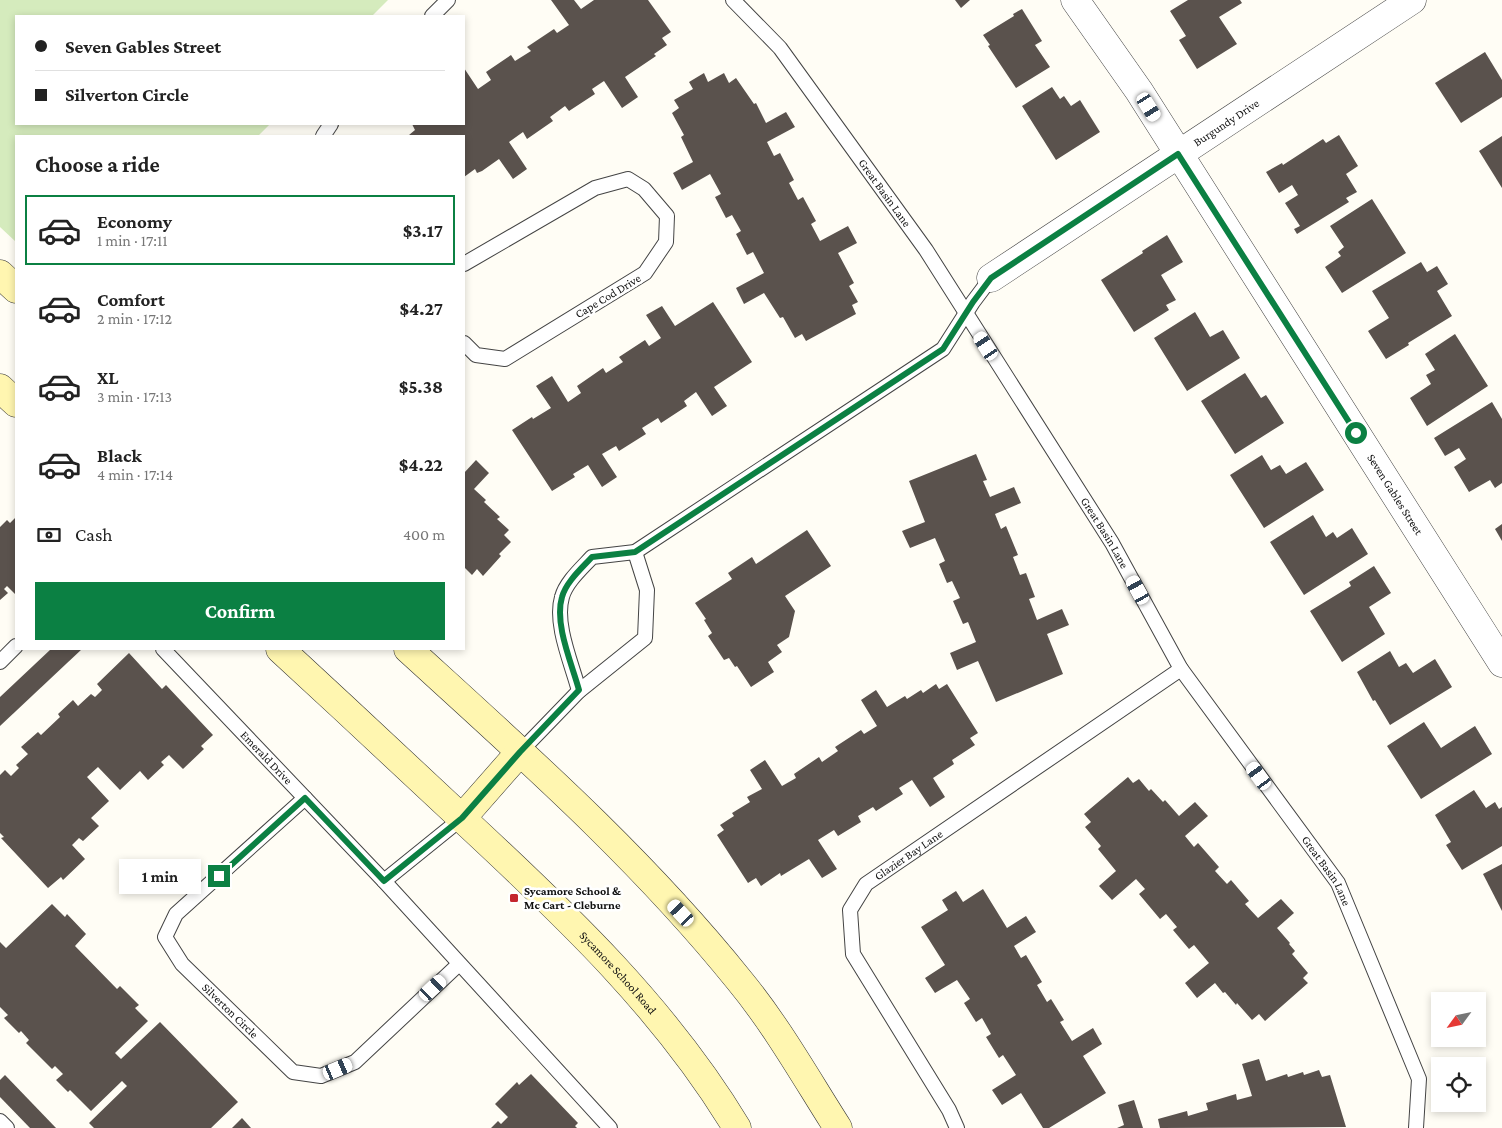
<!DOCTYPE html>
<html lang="en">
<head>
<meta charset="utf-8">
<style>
	body { margin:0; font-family:"Crimson Pro",serif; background:#f2f2f2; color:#222; height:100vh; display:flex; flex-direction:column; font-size:19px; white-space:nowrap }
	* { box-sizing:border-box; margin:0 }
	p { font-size:16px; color:#767676 }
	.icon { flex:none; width:28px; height:28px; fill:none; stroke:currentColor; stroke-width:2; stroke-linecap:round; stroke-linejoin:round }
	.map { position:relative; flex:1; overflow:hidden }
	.sheet { position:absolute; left:15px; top:135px; width:450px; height:515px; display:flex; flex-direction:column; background:#fff; border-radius:0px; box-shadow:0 2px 8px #0003 }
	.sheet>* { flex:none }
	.guide { position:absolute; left:15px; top:15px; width:450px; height:110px; border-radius:0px; box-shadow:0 2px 8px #0003; display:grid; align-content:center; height:110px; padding:0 20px; background:#fff }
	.needle { width:32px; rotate:237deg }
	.tools { position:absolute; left:1431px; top:992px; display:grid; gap:10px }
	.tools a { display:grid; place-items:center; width:55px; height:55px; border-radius:0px; background:#fff; box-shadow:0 2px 8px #0003; font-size:25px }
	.end { position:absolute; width:22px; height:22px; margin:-11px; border:6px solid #0b8043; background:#fff; box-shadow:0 0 0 2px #fff }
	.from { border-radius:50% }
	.bubble { position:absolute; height:35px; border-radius:0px; background:#fff; box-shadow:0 2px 8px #0003; font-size:16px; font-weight:700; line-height:35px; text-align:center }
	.car { position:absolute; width:15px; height:30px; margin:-15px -8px; border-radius:6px; box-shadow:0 0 4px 1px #0007; background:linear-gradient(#fff 24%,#345 0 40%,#fff 0 76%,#345 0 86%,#fff 0) }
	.guide b { display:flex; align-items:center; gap:18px; height:48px; font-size:19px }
	.guide b+b { border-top:1px solid #e0e0e0 }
	.guide i { width:12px; height:12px; background:#222 }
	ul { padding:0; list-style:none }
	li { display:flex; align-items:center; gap:15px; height:70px; margin:0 10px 8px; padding:0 10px; border:2px solid transparent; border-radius:0px }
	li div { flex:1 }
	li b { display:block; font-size:19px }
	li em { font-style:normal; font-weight:700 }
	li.active { border-color:#0b8043 }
	li>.icon { width:45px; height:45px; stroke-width:1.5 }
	h2 { padding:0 20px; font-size:22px; line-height:60px }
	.pay { display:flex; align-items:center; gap:12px; height:55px; padding:0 20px; font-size:19px }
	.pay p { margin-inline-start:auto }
	.button { display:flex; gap:10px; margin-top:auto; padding:10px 20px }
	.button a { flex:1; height:58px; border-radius:0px; background:#0b8043; color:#fff; font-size:20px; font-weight:700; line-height:58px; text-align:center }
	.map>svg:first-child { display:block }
	.green { fill:#d5ebbd }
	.building { fill:#5a524d }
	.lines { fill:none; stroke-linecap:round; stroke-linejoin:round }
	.service-casing { stroke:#444; stroke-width:16 }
	.minor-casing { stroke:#444; stroke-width:29 }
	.secondary-casing { stroke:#333; stroke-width:29 }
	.service { stroke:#fff; stroke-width:14 }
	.minor { stroke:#fff; stroke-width:28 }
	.secondary { stroke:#fff6b0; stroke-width:28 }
	.route { stroke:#0b8043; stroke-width:6 }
	.poi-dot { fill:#c4262e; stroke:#fff; stroke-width:2 }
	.labels { text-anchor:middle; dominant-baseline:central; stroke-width:5; stroke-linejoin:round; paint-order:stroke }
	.street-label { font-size:12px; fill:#111; stroke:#fff }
	.poi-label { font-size:12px; font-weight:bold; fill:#111; stroke:#fff; text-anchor:start }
</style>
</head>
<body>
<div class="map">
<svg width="1502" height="1128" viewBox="0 0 1502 1128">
	<rect width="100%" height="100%" fill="#fffdf5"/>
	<path class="green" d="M0 0H388L372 16H16V124H270L258 136H16V242L0 227Z"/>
	<g class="building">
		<path d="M551 0H574L581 9 594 0H648L671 32 662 38 667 45 654 54 656 56 625 77 638 97 622 108 604 81 592 89 595 94 569 111 565 106 550 117 553 121 527 139 523 132 509 142 527 169 513 179 499 159 482 171 477 173 475 169 464 177V136H410L409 135 415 130 412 124H464V68L478 89 491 80 486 72 511 55 515 61 531 51 527 47 554 29 557 33 569 25Z"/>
		<path d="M955 0H970L961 8Z"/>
		<path d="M1188 0H1240L1242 3 1219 17 1237 44 1197 69 1179 40 1186 36 1170 11Z"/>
		<path d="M1022 9 1042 41 1035 45 1050 67 1016 88 988 46 990 45 983 35 1014 16 1013 14Z"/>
		<path d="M1485 52 1502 80V97L1461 123 1435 83Z"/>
		<path d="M704 73 708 82 724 73 729 83 736 78 754 104 756 103 766 123 786 112 795 127 767 142 774 156 780 153 794 180 789 183 798 200 803 197 816 221 811 224 820 241 848 226 857 243 838 253 854 283 849 286 858 302 852 305 856 314 806 341 802 334 795 338 783 317 780 318 764 293 744 304 736 288 764 273 753 252 747 255 736 234 741 231 732 215 726 218 715 197 721 194 710 174 682 190 673 173 693 162 681 137 684 135 672 113 679 108 674 100 693 89 689 82Z"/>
		<path d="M1052 87 1060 99 1064 96 1071 106 1080 100 1100 132 1056 160 1022 106Z"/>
		<path d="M1339 135 1358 166 1346 174 1357 192 1346 198 1349 202 1297 234 1294 229 1300 226 1285 203 1298 195 1292 185 1279 193 1266 172 1282 163 1283 165 1323 139 1326 143Z"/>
		<path d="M1502 136V188L1479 151Z"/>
		<path d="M1372 199 1406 253 1342 293 1325 267 1341 256 1338 252 1344 247 1330 226Z"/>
		<path d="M1167 235 1183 262 1161 275 1176 300 1166 305 1169 310 1134 332 1101 280 1143 253 1142 251Z"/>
		<path d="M1421 262 1427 272 1437 266 1448 284 1437 291 1452 316 1408 343 1409 345 1386 359 1368 331 1389 318 1372 291Z"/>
		<path d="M713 302 752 362 714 387 727 406 712 416 696 392 684 401 687 406 661 423 658 418 642 428 646 434 619 451 616 446 602 454 617 477 602 487 588 465 573 474 575 477 552 491 512 430 532 417 533 419 551 408 536 386 552 376 568 402 581 393 577 386 603 368 606 373 623 362 619 357 645 340 649 346 661 338 646 315 662 306 675 326Z"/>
		<path d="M1195 312 1210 337 1223 330 1240 358 1187 391 1154 338Z"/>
		<path d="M1455 334 1488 386 1427 426 1410 398 1431 384 1426 375 1435 370 1425 354Z"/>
		<path d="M1245 373 1261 398 1266 395 1284 423 1235 454 1201 401Z"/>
		<path d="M1492 402 1502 419V483L1495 488 1490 480 1469 492 1454 467 1466 459 1459 448 1445 456 1434 438Z"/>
		<path d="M976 454 987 480 983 481 990 497 1014 487 1021 503 995 514 1001 529 1006 526 1018 555 1013 557 1020 575 1026 573 1035 597 1029 599 1037 620 1062 609 1069 625 1047 634 1063 674 996 702 978 661 957 670 950 653 976 642 968 622 963 624 953 601 960 598 952 581 947 583 939 564 945 561 935 538 910 548 902 531 925 522 909 481Z"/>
		<path d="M1262 455 1271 470 1280 465 1286 474 1306 462 1324 490 1264 528 1230 475Z"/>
		<path d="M476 460 489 473 474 489 486 500 484 502 500 517 497 519 509 530 504 535 511 542 499 554 501 556 483 576 477 569 472 575 464 567V473Z"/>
		<path d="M1313 515 1326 537 1333 532 1337 538 1352 528 1368 554 1304 595 1270 542Z"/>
		<path d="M16 517V593L15 594 7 586 4 589 8 593 0 600V527L7 520 10 523Z"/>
		<path d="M1502 524V541L1495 529Z"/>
		<path d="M807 530 831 566 785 596 795 611 789 637 777 645 782 652 768 662 774 672 751 687 737 666 735 667 729 658 724 660 708 636 712 633 704 620 706 619 695 603 732 579 728 573 752 557 756 564Z"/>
		<path d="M1374 566 1391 593 1369 607 1385 634 1342 662 1310 611 1351 586 1349 582Z"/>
		<path d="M51 649H82L0 726V697Z"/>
		<path d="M1390 651 1399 667 1406 663 1413 673 1435 659 1452 687 1390 725 1375 700 1373 701 1357 672Z"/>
		<path d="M129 653 162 689 166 685 213 735 201 746 204 749 183 769 169 755 161 762 164 765 148 780 140 771 120 790 98 767 87 777 109 801 91 818 99 826 83 841 79 838 72 845 85 859 63 880 61 877 48 888 1 838 4 837 0 833V775L5 770 11 776 19 768 16 765 28 754 21 747 38 732 41 735 60 717 58 714 73 700 78 706 91 694 95 697 102 690 97 684Z"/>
		<path d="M936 684 939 689 947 684 978 733 970 738 975 745 952 760 954 764 933 778 945 797 930 807 912 780 899 788 903 794 876 811 873 807 858 816 861 822 838 836 834 830 818 840 837 869 822 878 809 859 781 876 780 873 761 886 756 878 748 883 717 835 724 830 720 825 734 816 732 813 750 802 747 797 762 789 750 770 765 760 782 786 796 778 794 774 819 757 822 762 838 751 835 747 861 730 864 734 877 726 861 700 876 690 887 707 905 696 907 699 921 690 923 693Z"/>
		<path d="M1424 722 1441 748 1475 726 1492 754 1421 799 1387 746Z"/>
		<path d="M1128 777 1133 783 1139 779 1149 791 1151 789 1163 802 1165 800 1179 816 1195 802 1208 816 1185 836 1194 847 1198 843 1219 867 1215 871 1227 884 1231 880 1249 901 1245 904 1258 918 1281 899 1294 913 1277 928 1290 943 1289 944 1295 951 1292 954 1308 973 1303 978 1308 983 1265 1021 1259 1014 1252 1020 1237 1003 1236 1005 1225 992 1223 993 1215 983 1197 998 1185 983 1209 963 1194 945 1189 949 1173 930 1177 927 1166 914 1160 919 1139 894 1145 889 1136 879 1112 900 1099 886 1116 871 1098 849 1101 846 1085 827 1091 822 1084 814Z"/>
		<path d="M1474 790 1486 808 1495 802 1499 809 1502 807V846L1462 870 1446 845 1451 842 1435 815Z"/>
		<path d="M1502 864V911L1483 874Z"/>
		<path d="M983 889 1007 928 1026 916 1036 932 1014 946 1021 958 1026 955 1042 982 1037 985 1047 1002 1051 999 1064 1020 1060 1022 1072 1041 1093 1028 1102 1044 1083 1056 1106 1093 1049 1128H1043L1021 1093 1002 1105 992 1090 1016 1075 1003 1055 999 1058 986 1037 991 1034 982 1018 976 1022 964 1003 970 999 957 980 935 993 925 978 945 965 921 927 948 910 942 900 956 891 963 902Z"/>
		<path d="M52 904 65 917 67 914 86 934 75 946 117 989 120 986 139 1005 135 1008 148 1021 115 1053 121 1059 160 1022 238 1102 211 1128H94L89 1123 127 1086 122 1081 91 1111 70 1090 68 1092 56 1080 63 1074 55 1066 52 1069 26 1043 29 1040 21 1031 19 1033 4 1018 8 1015 0 1007V942L6 948Z"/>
		<path d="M1259 1059 1266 1081 1287 1074 1288 1077 1303 1072 1304 1075 1319 1070 1322 1077 1330 1075 1346 1127 1160 1128 1158 1119 1187 1111 1188 1116 1208 1110 1206 1103 1236 1094 1237 1100 1252 1096 1242 1064Z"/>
		<path d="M531 1074 578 1123 575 1126 577 1128H491L498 1121 501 1124 508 1117 495 1104 517 1082 519 1085Z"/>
		<path d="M5 1075 56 1128H30L0 1097V1080Z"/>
		<path d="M1134 1100 1143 1128H1117L1124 1125 1118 1105Z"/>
		<path d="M242 1118 251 1128H232Z"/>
	</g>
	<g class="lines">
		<defs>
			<g id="service">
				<path id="s1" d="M733 0 780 48 926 250 1112 543 1181 669 1338 883 1419 1079 1416 1128"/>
				<path d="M432 16 448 0"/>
				<path d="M323 136 331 124"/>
				<path d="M464 264 595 188 628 179 644 189 667 216 666 242 645 273 505 359 476 355 464 343"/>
				<path id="s2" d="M163 649 384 881 610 1128"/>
				<path d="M0 662 16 646"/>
				<path d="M579 691C572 664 554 624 562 597 566 582 582 568 592 557L635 552 943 349 973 302 991 278"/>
				<path d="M520 752 579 691 645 638 647 590 635 552"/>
				<path id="s3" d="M305 798 176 914 165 937 182 964 293 1072 321 1076 355 1062 459 964"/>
				<path d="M384 881 462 818"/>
				<path d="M0 1121 7 1128"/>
				<path id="s4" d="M957 1128 949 1110 853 954 850 910 866 884 1181 669"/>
			</g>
			<g id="minor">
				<path id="s5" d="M1075 0 1139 91 1502 663"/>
				<path id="s6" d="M991 278 1412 0"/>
			</g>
			<g id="secondary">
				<path d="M0 274 16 289"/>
				<path d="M0 388 16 403"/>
				<path id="s7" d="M280 649C343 707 405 765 468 824 568 917 666 1010 737 1128"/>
				<path d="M408 649C523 754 641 858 739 980 777 1026 806 1078 838 1128"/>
				<path d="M462 818 520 752"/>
			</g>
		</defs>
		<use href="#service" class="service-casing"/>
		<use href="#minor" class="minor-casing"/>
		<use href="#secondary" class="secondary-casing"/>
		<use href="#service" class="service"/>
		<use href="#minor" class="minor"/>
		<use href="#secondary" class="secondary"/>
	</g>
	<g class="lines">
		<path class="route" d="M219 876 305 798 384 881 462 818 520 752 579 690C572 664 554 624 562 597 566 582 582 568 592 557L635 552 943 349 973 302 991 278 1178 154 1356 433"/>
	</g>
	<rect class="poi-dot" x="509" y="893" width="10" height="10" rx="2.5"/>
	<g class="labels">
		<g class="street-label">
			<text stroke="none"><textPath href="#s6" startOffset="282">Burgundy Drive</textPath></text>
			<text stroke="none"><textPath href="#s1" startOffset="246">Great Basin Lane</textPath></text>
			<text transform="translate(608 296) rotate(-31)">Cape Cod Drive</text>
			<text stroke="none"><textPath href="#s5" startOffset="589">Seven Gables Street</textPath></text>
			<text stroke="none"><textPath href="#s1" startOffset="651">Great Basin Lane</textPath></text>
			<text stroke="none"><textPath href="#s2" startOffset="150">Emerald Drive</textPath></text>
			<text stroke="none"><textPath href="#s4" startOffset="329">Glazier Bay Lane</textPath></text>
			<text stroke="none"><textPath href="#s1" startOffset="1056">Great Basin Lane</textPath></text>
			<text stroke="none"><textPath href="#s7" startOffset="468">Sycamore School Road</textPath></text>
			<text stroke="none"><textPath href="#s3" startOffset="298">Silverton Circle</textPath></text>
		</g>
		<g class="poi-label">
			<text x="524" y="891">Sycamore School &amp;<tspan x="524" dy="14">Mc Cart - Cleburne</tspan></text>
		</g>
	</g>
</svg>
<div class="tools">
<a><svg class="needle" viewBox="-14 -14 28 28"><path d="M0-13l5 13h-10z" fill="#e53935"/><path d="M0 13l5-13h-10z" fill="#767676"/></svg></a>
<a><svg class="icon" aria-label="locate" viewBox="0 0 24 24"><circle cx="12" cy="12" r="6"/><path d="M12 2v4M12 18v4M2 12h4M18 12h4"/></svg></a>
</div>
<i class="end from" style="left:1356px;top:433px"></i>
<i class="end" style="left:219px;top:876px"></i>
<div class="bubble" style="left:119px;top:859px;width:82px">1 min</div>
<i class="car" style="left:1149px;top:107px;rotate:148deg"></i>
<i class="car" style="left:986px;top:346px;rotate:327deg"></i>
<i class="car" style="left:1138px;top:590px;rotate:331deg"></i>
<i class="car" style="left:1259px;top:776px;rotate:324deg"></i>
<i class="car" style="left:681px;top:913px;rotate:317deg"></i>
<i class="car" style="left:433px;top:988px;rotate:47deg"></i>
<i class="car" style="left:338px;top:1069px;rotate:67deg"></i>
<div class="guide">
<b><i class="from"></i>Seven Gables Street</b>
<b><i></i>Silverton Circle</b>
</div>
<section class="sheet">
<h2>Choose a ride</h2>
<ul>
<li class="active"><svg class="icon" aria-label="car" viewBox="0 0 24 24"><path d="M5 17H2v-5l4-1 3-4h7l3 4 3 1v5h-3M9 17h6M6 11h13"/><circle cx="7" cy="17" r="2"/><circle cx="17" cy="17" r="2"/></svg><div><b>Economy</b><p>1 min · 17:11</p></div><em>$3.17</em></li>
<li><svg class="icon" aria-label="car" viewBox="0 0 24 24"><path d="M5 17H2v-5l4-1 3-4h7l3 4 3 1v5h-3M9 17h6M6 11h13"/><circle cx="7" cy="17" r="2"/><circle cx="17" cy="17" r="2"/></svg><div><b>Comfort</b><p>2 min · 17:12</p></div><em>$4.27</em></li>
<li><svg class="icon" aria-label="car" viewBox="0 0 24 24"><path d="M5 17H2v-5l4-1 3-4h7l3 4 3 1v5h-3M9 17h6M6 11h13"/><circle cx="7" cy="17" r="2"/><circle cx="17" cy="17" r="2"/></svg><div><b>XL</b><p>3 min · 17:13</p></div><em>$5.38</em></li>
<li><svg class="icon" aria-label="car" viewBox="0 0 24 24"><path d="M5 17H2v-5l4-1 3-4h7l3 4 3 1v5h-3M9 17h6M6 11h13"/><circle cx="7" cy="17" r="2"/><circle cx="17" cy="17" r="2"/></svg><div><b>Black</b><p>4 min · 17:14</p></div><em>$4.22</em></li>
</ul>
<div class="pay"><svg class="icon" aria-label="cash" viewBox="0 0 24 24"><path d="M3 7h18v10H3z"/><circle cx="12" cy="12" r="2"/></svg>Cash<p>400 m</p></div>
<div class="button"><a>Confirm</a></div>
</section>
</div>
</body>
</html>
